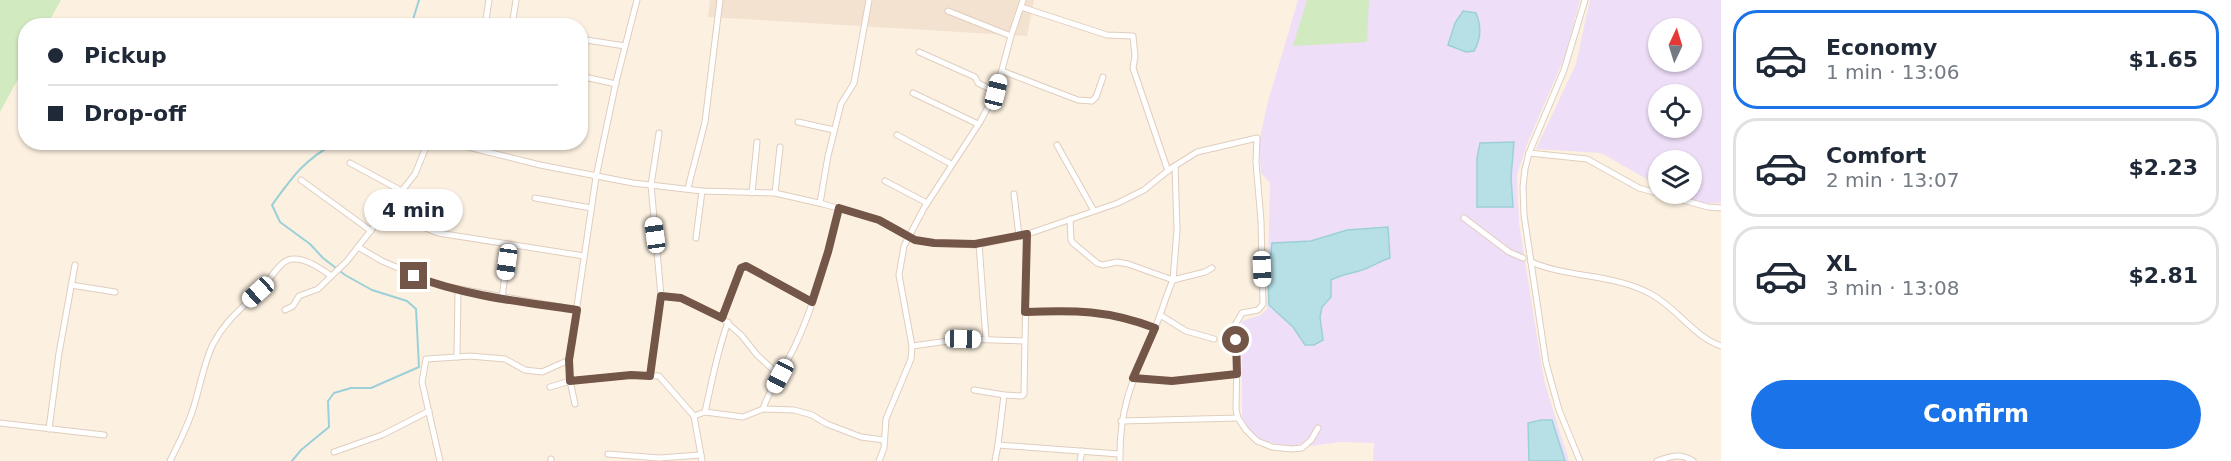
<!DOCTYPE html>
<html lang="en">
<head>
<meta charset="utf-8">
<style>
	body { margin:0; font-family:"DejaVu Sans",sans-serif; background:#f2f2f3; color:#1f2937; height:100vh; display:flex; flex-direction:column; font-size:22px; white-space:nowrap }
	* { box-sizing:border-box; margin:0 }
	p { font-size:20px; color:#747a83 }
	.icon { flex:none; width:33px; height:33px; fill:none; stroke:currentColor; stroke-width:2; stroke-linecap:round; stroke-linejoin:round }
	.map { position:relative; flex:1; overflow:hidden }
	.details { display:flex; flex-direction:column; background:#fff; width:510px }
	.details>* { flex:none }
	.top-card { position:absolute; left:18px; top:18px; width:570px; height:132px; border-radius:24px; box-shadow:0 2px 4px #0004; display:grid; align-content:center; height:132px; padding:0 30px; background:#fff }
	.needle { width:39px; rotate:4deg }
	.tools { position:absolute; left:1648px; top:18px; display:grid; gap:12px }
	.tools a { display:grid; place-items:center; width:54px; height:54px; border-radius:50%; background:#fff; box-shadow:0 2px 4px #0004; font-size:30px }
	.end { position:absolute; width:27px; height:27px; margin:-14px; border:8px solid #745648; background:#fff; box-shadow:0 0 0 3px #fff }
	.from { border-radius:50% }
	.bubble { position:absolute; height:42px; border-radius:21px; background:#fff; box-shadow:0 2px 4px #0004; font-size:20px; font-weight:700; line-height:42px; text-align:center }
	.car { position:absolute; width:18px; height:36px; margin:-18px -9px; border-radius:8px; box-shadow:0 0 4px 2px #0007; background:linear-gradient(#fff 24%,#345 0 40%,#fff 0 76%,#345 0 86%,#fff 0) }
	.top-card b { display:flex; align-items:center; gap:21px; height:57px; font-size:22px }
	.top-card b+b { border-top:2px solid #e0e1e3 }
	.top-card i { width:15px; height:15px; background:#1f2937 }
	ul { padding:10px 0 0; list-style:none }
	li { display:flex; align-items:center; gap:18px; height:99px; margin:0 12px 9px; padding:0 18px; border:3px solid #e0e1e3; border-radius:24px }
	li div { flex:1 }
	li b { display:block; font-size:22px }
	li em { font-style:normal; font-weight:700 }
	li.current { border-color:#1a73e8 }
	li>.icon { width:54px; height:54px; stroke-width:1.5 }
	.action { display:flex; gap:12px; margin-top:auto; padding:12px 30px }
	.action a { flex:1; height:69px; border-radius:36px; background:#1a73e8; color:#fff; font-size:24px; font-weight:700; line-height:69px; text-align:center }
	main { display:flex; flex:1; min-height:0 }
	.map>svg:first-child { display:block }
	.residential { fill:#f4e2d0 }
	.education { fill:#eedef8; fill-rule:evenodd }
	.green { fill:#d2eac0 }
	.water { fill:#b6e0e6; stroke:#9cd0d8; stroke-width:1.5 }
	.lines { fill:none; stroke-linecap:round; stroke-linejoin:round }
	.stream { stroke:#9cd0d8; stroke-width:2 }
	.street-casing { stroke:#e1cdbd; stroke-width:7 }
	.street { stroke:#fff; stroke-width:5 }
	.route { stroke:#745648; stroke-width:8 }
</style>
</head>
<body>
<main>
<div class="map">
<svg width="1721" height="461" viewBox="0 0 1721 461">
	<rect width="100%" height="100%" fill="#fcf1e1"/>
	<path class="residential" d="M710 0H1034L1027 36 708 17Z"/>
	<g class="education">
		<path d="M1298 0H1580L1565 56 1527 144 1517 175 1519 223 1540 356 1545 384 1569 461H1373L1374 443 1340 442 1311 446 1303 443 1294 446 1282 445 1258 440 1250 432 1242 417V321L1261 315 1267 309 1270 183 1261 173 1259 143 1267 105Z"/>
		<path d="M1590 0H1721V203H1699L1673 194H1692V160H1659V186L1601 153 1536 149 1576 64ZM1659 28H1692V62H1659ZM1659 94H1692V128H1659Z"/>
	</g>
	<g class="green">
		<path d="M0 0H61L47 25 26 26 25 66 0 112Z"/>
		<path d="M1307 0H1369L1367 42 1293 46Z"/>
	</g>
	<g class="water">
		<path d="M1463 11 1476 13C1481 25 1481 39 1474 51L1466 52 1448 45 1455 23Z"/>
		<path d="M1514 142 1511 177 1513 207H1477V158L1480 143Z"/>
		<path d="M1388 227 1390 258C1379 261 1371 268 1359 271 1349 274 1341 275 1331 280V297L1322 307 1320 317 1323 340 1314 345H1305L1293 327 1269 305 1268 282 1272 243 1311 241 1347 230Z"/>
		<path d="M1541 420H1552L1565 461H1529L1528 423Z"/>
	</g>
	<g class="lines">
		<g class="stream">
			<path d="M411 26 419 0"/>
			<path d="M292 461 301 450 329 427 328 401 334 393 351 388H371L419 367 416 309 407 301 372 290 345 275 323 258 310 244 280 222 272 205C293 176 304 160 337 142"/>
		</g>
		<defs>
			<g id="street">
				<path d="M637 0 616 82 596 177 569 360 570 381 631 375 659 376 694 416 705 412 743 417 763 409C770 388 784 368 794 348 815 304 828 256 839 208"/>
				<path d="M1021 7 1107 35 1133 36 1135 56 1133 68 1168 171"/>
				<path d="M948 11 1011 36"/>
				<path d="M485 26 489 0"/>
				<path d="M512 26 516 0"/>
				<path d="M580 39 625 46"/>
				<path d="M919 52 975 77 978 83 996 92"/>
				<path d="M1002 71 1078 100 1092 101 1096 97 1103 77"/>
				<path d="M580 76 616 84"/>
				<path d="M913 93 978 124"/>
				<path d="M798 122 834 130"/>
				<path d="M897 135 951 164"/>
				<path d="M448 142 540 165 633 183 702 191 775 193 823 204 879 220 915 240 934 243 975 245 1022 236 1118 203 1144 190 1170 169 1197 152 1257 138 1256 162 1261 221 1263 304 1258 310 1242 313 1235 325 1237 355 1236 410 1238 418 1246 430 1257 441 1272 447 1292 449 1302 448 1311 440 1318 428"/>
				<path d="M1057 145 1094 211"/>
				<path d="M488 152 489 142"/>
				<path d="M1529 153 1587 159 1639 188 1708 207 1721 208"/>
				<path d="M350 163 402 191"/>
				<path d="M301 180 371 231"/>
				<path d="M885 181 927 203"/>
				<path d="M688 188 705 122 720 0"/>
				<path d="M752 193 757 142"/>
				<path d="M775 193 780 147"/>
				<path d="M1014 194 1019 236"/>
				<path d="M535 198 591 208"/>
				<path d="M820 203 828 156 841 104 854 83 869 0"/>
				<path d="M386 212 438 233 584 256"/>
				<path d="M1464 218 1509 252 1523 258"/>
				<path d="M1070 219 1071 240 1073 243 1097 263 1103 265 1117 262 1128 264 1173 280 1177 230 1175 166"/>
				<path d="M696 238 702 191"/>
				<path d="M979 244 986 339"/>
				<path d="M358 247 382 261 438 285 577 310"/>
				<path d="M1531 262C1569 278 1615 274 1651 294 1677 308 1693 336 1721 346"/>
				<path d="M71 285 115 292"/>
				<path d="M661 296 681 298 722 318 742 336 757 355 780 376"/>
				<path d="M502 298 509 244"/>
				<path d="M285 310 293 306 299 296 318 289 347 261 415 174 428 142"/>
				<path d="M1025 312C1075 310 1108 310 1155 328"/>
				<path d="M1160 315 1186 331 1214 339"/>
				<path d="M722 318 741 268 746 266 812 302"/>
				<path d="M912 346 963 339 1024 341"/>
				<path d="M457 357 470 356 505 359 525 370 542 372 569 360"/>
				<path d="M650 376 661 296 651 185 659 133"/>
				<path d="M1133 378 1171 381 1237 374"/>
				<path d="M550 387 570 381 575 404"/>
				<path d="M974 390 1004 395 998 445 1119 454"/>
				<path d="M1004 395 1022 396 1024 394 1027 234"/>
				<path d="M763 409 794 410 812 415 827 424 861 437 884 440"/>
				<path d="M705 412C712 381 717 352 728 322"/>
				<path d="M694 416 702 461"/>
				<path d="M1121 421 1238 418"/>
				<path d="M0 423 104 435"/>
				<path d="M49 429 59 353 75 265"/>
				<path d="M334 452 382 435 429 411"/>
				<path d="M608 454 659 458 701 455"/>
				<path d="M170 461C179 443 188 426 194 406 200 386 204 363 213 344 226 319 243 308 261 289 269 281 274 271 282 264 295 251 319 267 331 276"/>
				<path d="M440 461 422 382 426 359 457 357 458 290"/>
				<path d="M551 461V459"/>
				<path d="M879 461 884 448 886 419 911 359 912 346 899 275 904 246 924 208 980 122 996 92 1011 36 1023 0"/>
				<path d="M995 461 998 445"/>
				<path d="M1080 461 1082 451"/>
				<path d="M1120 461C1119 404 1134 378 1155 328 1162 312 1166 295 1173 280L1205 272 1212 268"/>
				<path d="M1580 461 1559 410 1546 363 1524 215 1523 187 1525 169 1529 153 1564 70 1585 0"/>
				<path d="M1657 461C1672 456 1680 453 1693 461"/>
			</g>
		</defs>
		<use href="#street" class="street-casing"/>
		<use href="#street" class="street"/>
	</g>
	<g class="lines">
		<path class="route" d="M414 276C465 296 523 302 577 310L569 360 570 381 631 375 650 376 661 296 681 298 722 318 741 268 746 266 812 302 828 252 839 208 879 220 915 240 934 243 975 244 1027 234 1025 312C1075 310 1108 310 1155 328L1133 378 1172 381 1237 374 1236 340"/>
	</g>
</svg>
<div class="tools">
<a><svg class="needle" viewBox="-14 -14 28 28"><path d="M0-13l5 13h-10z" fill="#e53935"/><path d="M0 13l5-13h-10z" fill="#747a83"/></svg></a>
<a><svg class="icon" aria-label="locate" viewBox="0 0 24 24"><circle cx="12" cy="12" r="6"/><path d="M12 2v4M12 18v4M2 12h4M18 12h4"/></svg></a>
<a><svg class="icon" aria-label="layers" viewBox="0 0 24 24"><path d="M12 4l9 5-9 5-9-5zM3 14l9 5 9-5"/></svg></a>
</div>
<i class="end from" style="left:1236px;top:340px"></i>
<i class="end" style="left:414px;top:276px"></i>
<div class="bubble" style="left:364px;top:189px;width:99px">4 min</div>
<i class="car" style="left:996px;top:92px;rotate:14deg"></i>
<i class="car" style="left:655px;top:235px;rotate:352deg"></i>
<i class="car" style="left:507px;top:262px;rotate:188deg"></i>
<i class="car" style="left:1262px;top:269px;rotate:178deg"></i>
<i class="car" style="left:258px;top:292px;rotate:228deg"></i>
<i class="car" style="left:963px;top:339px;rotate:91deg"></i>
<i class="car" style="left:780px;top:376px;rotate:208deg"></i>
<div class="top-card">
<b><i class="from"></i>Pickup</b>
<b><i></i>Drop-off</b>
</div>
</div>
<section class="details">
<ul>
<li class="current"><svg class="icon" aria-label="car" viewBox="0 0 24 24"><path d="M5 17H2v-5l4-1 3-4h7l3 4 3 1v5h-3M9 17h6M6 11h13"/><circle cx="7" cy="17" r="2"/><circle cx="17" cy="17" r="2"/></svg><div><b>Economy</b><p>1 min · 13:06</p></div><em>$1.65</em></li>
<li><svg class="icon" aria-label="car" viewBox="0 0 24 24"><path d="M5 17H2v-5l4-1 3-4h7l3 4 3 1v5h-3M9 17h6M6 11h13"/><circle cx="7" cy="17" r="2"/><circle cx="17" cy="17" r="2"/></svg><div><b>Comfort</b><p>2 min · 13:07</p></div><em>$2.23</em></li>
<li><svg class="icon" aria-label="car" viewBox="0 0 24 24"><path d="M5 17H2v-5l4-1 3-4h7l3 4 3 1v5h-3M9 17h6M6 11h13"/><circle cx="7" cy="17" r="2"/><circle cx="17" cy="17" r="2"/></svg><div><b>XL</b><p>3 min · 13:08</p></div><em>$2.81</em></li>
</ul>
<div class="action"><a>Confirm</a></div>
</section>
</main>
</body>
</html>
